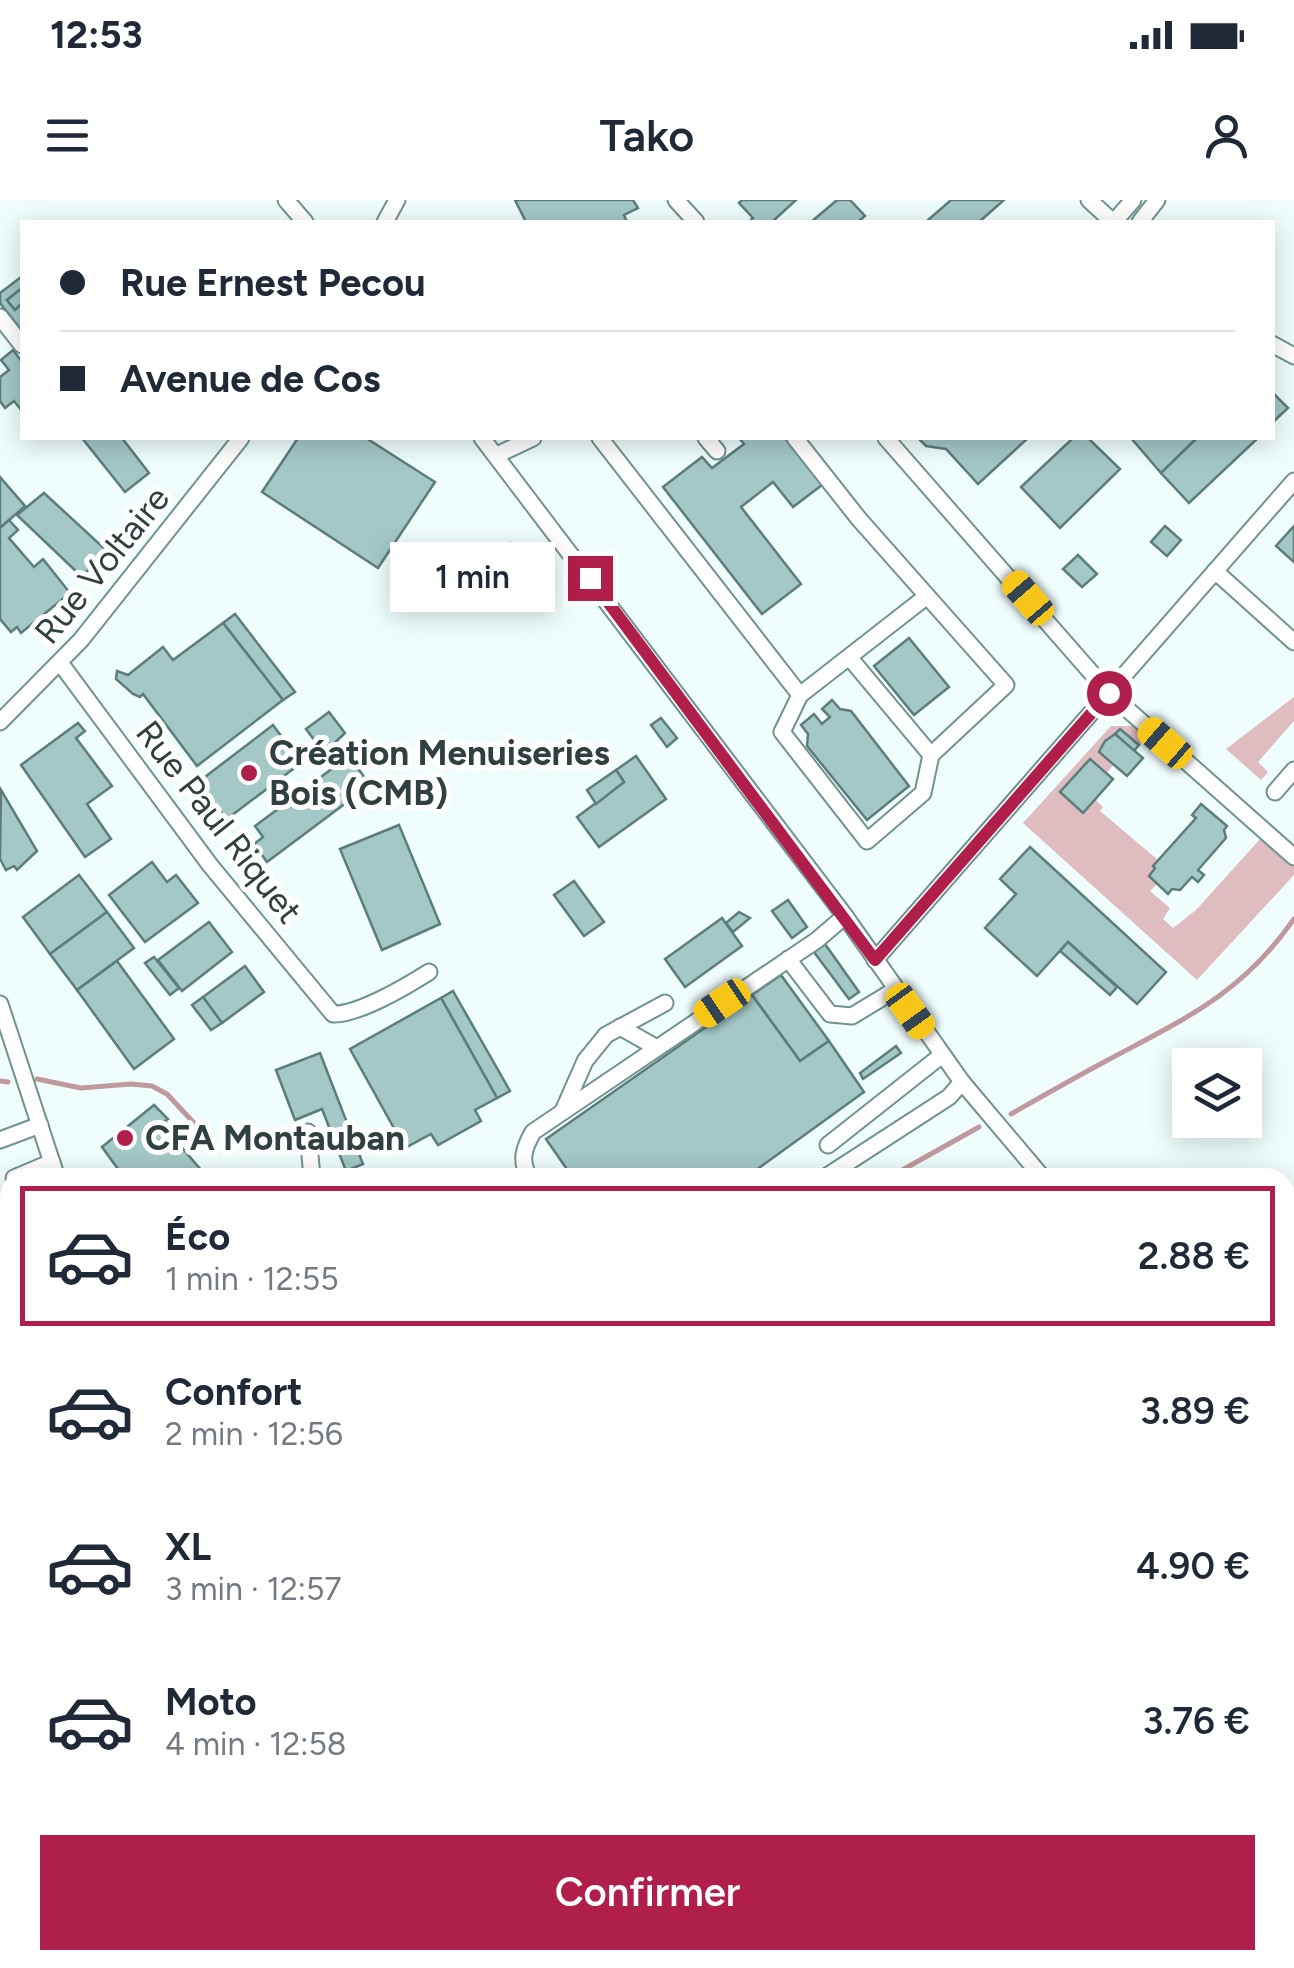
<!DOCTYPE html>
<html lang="fr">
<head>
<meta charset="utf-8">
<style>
	body { margin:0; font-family:Figtree,sans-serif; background:#f6f6f7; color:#1f2937; height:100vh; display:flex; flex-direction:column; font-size:38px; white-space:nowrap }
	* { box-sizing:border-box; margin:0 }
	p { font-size:32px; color:#747a83 }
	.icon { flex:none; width:55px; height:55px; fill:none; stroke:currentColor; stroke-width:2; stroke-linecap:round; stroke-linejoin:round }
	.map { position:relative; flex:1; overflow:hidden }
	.drawer { position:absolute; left:0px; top:968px; width:1295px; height:802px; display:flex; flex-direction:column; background:#fff; border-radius:30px 30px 0 0; box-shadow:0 5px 25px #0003 }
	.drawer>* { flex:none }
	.banner { position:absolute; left:20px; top:20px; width:1255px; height:220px; border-radius:0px; box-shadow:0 5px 25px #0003; display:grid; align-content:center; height:220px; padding:0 40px; background:#fff }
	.controls { position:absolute; left:1172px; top:848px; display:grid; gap:20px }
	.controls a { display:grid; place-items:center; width:90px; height:90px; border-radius:0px; background:#fff; box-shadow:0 5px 25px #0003; font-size:50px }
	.end { position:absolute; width:45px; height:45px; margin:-22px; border:12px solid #b01e4b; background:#fff; box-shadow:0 0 0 5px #fff }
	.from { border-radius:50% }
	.bubble { position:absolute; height:70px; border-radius:0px; background:#fff; box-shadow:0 5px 25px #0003; font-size:32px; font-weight:600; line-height:70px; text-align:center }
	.car { position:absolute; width:30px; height:60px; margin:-30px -15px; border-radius:12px; box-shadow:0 0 8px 2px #0007; background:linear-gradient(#f5c518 24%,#345 0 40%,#f5c518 0 76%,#345 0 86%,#f5c518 0) }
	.banner b { display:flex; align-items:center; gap:35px; height:95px; font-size:38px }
	.banner b+b { border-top:2px solid #e0e1e3 }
	.banner i { width:25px; height:25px; background:#1f2937 }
	ul { padding:18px 0 0; list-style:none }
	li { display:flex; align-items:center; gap:30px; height:140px; margin:0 20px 15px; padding:0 20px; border:5px solid transparent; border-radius:0px }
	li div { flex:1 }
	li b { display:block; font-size:38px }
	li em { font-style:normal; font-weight:600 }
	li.selected { border-color:#b01e4b }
	li>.icon { width:90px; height:90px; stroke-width:1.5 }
	.action { display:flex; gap:20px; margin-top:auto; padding:20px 40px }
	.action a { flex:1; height:115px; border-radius:0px; background:#b01e4b; color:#fff; font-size:40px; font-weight:600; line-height:115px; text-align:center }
	.status { display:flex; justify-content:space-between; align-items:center; height:70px; padding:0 50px; background:#fff; direction:ltr }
	.status svg { height:28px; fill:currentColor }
	header { display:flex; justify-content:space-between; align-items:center; height:130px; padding:0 40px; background:#fff; font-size:45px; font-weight:600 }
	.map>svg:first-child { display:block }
	.green { fill:#dfbcc0 }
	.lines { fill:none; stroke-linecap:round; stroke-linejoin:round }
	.stream { stroke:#c0999e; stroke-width:5 }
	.building { fill:#a3c8c6; stroke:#5b7d7c; stroke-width:2.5 }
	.minor-casing { stroke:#709391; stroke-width:19 }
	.minor { stroke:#fff; stroke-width:15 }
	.route { stroke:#b01e4b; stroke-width:12 }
	.poi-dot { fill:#b01e4b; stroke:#fff; stroke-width:4 }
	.labels { text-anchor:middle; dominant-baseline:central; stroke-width:10; stroke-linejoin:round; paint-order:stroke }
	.street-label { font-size:35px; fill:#303f3f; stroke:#fff }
	.poi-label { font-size:35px; font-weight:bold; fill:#303f3f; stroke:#fff; text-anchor:start }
</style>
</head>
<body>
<div class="status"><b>12:53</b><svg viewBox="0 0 49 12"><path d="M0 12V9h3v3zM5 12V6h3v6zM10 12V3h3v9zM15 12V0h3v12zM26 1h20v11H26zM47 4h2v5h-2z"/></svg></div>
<header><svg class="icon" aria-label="menu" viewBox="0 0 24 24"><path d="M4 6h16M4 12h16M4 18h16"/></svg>Tako<svg class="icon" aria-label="person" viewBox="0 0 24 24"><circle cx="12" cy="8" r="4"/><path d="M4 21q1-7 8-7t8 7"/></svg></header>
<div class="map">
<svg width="1294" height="1768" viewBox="0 0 1294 1768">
	<rect width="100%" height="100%" fill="#effdfd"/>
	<g class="green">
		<path d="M1294 497V521L1258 562 1268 572 1261 580 1226 549Z"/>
		<path d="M1111 526H1135L1147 537 1139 545 1099 552 1113 565 1106 574 1089 559 1061 592 1095 599 1103 607 1100 611 1158 660 1149 676 1157 684 1150 691 1170 708 1163 719 1173 728 1196 710 1261 638 1294 666V675L1197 780 1023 623Z"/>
	</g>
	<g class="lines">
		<g class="stream">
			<path d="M37 879 81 888 131 884 152 886 167 894 208 938"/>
			<path d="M0 881 8 882"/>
			<path d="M1011 914C1043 896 1074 878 1106 861 1184 819 1241 795 1294 719"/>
			<path d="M888 978 979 927"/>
		</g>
	</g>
	<g class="building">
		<path d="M515 0H633L638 8 624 15 627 22H526Z"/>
		<path d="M742 0H796L772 22H749L753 18 739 3Z"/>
		<path d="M837 0H850L865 16 858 22H811Z"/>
		<path d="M951 0H1004L979 22H931L928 20Z"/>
		<path d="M21 77 22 88 7 100 15 110 22 103V131L0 103V93Z"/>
		<path d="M22 88V103L15 110 7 100Z"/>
		<path d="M13 150 22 162V211L14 201 5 208 0 201V177L9 170 1 160Z"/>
		<path d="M1272 192 1288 208 1272 223Z"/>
		<path d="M82 238H122L149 273 125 292Z"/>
		<path d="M298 238H366L435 282 378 368 262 292Z"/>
		<path d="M739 238H785L822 285 793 307 773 282 741 307 801 384 762 414 663 287 702 257 712 268 744 244Z"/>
		<path d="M918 238H1028L978 284 946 249 926 246Z"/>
		<path d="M1073 238H1088L1120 269 1060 328 1021 287Z"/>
		<path d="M1131 238H1197L1161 273Z"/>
		<path d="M1197 238H1258L1189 303 1161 273Z"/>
		<path d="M0 277 25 306 0 328Z"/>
		<path d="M44 293 106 350 82 377 17 315Z"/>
		<path d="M9 320 18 330 9 338 34 367 43 359 70 393 21 433 17 427 11 432 0 419V328Z"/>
		<path d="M1165 326 1181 340 1167 356 1151 342Z"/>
		<path d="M1294 326V362L1276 346Z"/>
		<path d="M510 343 541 380 525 393 494 356Z"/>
		<path d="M1078 355 1097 374 1082 387 1063 369Z"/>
		<path d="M235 414 295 492 283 500 223 423Z"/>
		<path d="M223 423 283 500 197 566 143 494 140 497 133 494 116 479 117 471 128 475 163 447 173 460Z"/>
		<path d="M909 438 949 487 914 515 874 466Z"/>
		<path d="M832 500 840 509 851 511 909 586 867 620 807 546 808 534 801 525 814 514 822 524 830 517 822 509Z"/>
		<path d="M329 512 345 533 324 553 306 529Z"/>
		<path d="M661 518 677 538 667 547 651 525Z"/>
		<path d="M78 523 85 531 76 538 112 586 87 604 111 639 85 657 21 565Z"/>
		<path d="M273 525 301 563 227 619 197 583Z"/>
		<path d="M1120 529 1139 545 1134 551 1115 534Z"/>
		<path d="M1115 534 1143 558 1127 576 1099 552 1105 541Z"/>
		<path d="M349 556 370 585 267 662 254 644 263 637 255 626Z"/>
		<path d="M636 556 666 599 599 647 577 617 624 582 616 570Z"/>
		<path d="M1090 559 1113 579 1083 613 1060 592Z"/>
		<path d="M616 570 624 582 596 604 587 590Z"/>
		<path d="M1 590 37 651 17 670 14 666 6 670 0 659Z"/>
		<path d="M1201 604 1227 626 1224 630 1226 638 1198 670 1204 675 1198 682 1192 677 1180 690 1172 689 1168 694 1149 676 1155 668 1153 666 1196 618 1192 615Z"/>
		<path d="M399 625 440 724 382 750 340 649Z"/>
		<path d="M1030 647 1166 772 1137 804 1068 742 1037 776 985 728 1016 694 1000 679Z"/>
		<path d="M152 662 167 682 176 675 198 703 145 742 109 695Z"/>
		<path d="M79 675 107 712 50 754 23 717Z"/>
		<path d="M574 681 604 722 584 736 554 695Z"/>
		<path d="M788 700 807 727 792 738 772 711Z"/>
		<path d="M107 712 134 748 77 790 50 754Z"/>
		<path d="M739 712 750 718 733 732 726 723Z"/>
		<path d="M722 718 742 746 685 787 665 759Z"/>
		<path d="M209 722 232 752 182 791 158 760Z"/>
		<path d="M1068 742 1117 787 1110 795 1060 751Z"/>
		<path d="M825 744 859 792 849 799 814 752Z"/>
		<path d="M154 757 179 788 170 795 145 763Z"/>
		<path d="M117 761 174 839 134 869 77 790Z"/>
		<path d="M245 766 264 792 222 823 203 797Z"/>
		<path d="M781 775 829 841 800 861 752 795Z"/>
		<path d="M453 791 510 891 497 898 441 798Z"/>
		<path d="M752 795 800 861 829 841 864 892 745 978H573L546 939Z"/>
		<path d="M203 797 222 823 211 830 192 805Z"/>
		<path d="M441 798 497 898 475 910 481 921 438 945 431 934 405 948 350 849Z"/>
		<path d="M896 846 901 853 863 879 860 873Z"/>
		<path d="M320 853 363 964 346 971 322 909 295 920 276 870Z"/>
		<path d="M154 905 168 919 165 921 175 934 172 936 208 978H125L115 965 102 947Z"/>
		<path d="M10 1177V1260L0 1264V1181Z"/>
		<path d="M1294 1387V1426L1287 1429 1285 1391Z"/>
		<path d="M10 1453V1583L0 1549V1461Z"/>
		<path d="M1294 1548V1585L1289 1587 1285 1578 1289 1571 1285 1553Z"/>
		<path d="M1294 1629V1651L1285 1656V1634Z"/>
		<path d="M1289 1700 1294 1717 1285 1725V1702Z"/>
		<path d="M320 1760H342L348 1768H310Z"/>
		<path d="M461 1760H511L515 1768H469Z"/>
		<path d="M702 1760H723L726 1768H705Z"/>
		<path d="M996 1760H1034V1761L1025 1764 1024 1762 1014 1768H995Z"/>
		<path d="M1140 1760H1177L1160 1768H1126Z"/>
	</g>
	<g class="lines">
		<defs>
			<g id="minor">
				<path d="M286 0 305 22"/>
				<path d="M676 0 696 22"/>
				<path d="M1089 0 1113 22"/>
				<path d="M385 22 397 0"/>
				<path d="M1114 22 1133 0"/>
				<path d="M1140 22 1157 0"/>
				<path d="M0 117 22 145"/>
				<path d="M1272 144 1294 156"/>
				<path d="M482 238 845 716 962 882 1043 978"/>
				<path d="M600 238 800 495"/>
				<path d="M706 238 717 251"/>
				<path d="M795 238 859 319 1006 485 931 555 923 593 867 641 782 532 800 495 927 396"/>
				<path d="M886 238 1109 493 1294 657"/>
				<path d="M497 255 533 238"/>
				<path d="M1215 371 1294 442"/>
				<path d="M849 457 931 555"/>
				<path d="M61 464 210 665 333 814C358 815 407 786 429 772"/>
				<path d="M0 522 81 440 241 238"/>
				<path d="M1275 592 1294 570"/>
				<path d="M788 759 830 814 852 816 895 790"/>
				<path d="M875 760 1294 281"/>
				<path d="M0 804 57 978"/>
				<path d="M620 827 657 848"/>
				<path d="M563 911 585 861 606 835 665 803"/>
				<path d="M308 932 312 978"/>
				<path d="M0 940 40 925"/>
				<path d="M828 945 942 855"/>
				<path d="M14 978 52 962"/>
				<path d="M530 978C519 961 524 948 533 932L817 740 845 716"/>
				<path d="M824 978 949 897 962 882"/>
				<path d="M0 1040 10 1037"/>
				<path d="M1285 1183 1294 1177"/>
				<path d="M1285 1217 1294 1225"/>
				<path d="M1285 1610 1294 1606"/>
				<path d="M0 1679 10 1689"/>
				<path d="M0 1693 2 1707"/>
				<path d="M0 1739 10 1748"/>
				<path d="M38 1760 50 1768"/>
				<path d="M567 1760 575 1768"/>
				<path d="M619 1760 628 1768"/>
				<path d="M1251 1760 1255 1768"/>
				<path d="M1090 1768 1103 1760"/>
				<path d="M1272 1768 1294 1757"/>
			</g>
		</defs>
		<use href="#minor" class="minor-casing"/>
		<use href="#minor" class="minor"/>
	</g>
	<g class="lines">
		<path class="route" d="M590 378 875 760 1109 493"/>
	</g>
	<g class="poi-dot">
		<circle cx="249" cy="573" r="10"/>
		<circle cx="125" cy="938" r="10"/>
	</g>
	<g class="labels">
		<g class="street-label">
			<text transform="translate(102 365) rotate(-51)">Rue Voltaire</text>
			<text transform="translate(219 622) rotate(52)">Rue Paul Riquet</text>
		</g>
		<g class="poi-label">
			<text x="269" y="553">Création Menuiseries<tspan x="269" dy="40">Bois (CMB)</tspan></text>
			<text x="145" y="938">CFA Montauban</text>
		</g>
	</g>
</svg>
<div class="controls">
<a><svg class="icon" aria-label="layers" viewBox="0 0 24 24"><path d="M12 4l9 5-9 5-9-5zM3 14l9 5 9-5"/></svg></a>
</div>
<i class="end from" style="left:1109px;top:493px"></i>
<i class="end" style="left:590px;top:378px"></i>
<div class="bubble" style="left:390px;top:342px;width:165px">1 min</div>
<i class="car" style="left:1028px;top:398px;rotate:319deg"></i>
<i class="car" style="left:1165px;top:543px;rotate:311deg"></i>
<i class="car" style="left:722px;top:803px;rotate:236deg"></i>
<i class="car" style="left:910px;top:811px;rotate:144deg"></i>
<div class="banner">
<b><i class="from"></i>Rue Ernest Pecou</b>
<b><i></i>Avenue de Cos</b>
</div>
<section class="drawer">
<ul>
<li class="selected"><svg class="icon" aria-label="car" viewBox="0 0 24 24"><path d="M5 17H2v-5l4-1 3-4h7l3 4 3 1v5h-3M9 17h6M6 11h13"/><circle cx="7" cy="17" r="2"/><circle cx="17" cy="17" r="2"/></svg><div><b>Éco</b><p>1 min · 12:55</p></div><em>2.88 €</em></li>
<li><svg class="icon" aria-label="car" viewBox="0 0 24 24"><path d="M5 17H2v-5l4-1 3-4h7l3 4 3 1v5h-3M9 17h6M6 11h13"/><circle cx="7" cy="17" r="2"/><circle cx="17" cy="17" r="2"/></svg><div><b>Confort</b><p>2 min · 12:56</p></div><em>3.89 €</em></li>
<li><svg class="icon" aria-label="car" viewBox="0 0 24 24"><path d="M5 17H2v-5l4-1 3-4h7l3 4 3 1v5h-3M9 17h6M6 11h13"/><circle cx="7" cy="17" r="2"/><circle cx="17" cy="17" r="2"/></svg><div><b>XL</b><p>3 min · 12:57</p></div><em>4.90 €</em></li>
<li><svg class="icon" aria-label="car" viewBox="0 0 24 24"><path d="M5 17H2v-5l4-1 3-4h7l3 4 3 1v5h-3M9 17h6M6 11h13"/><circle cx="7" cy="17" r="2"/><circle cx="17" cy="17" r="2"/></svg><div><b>Moto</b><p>4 min · 12:58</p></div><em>3.76 €</em></li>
</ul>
<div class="action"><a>Confirmer</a></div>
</section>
</div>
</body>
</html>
